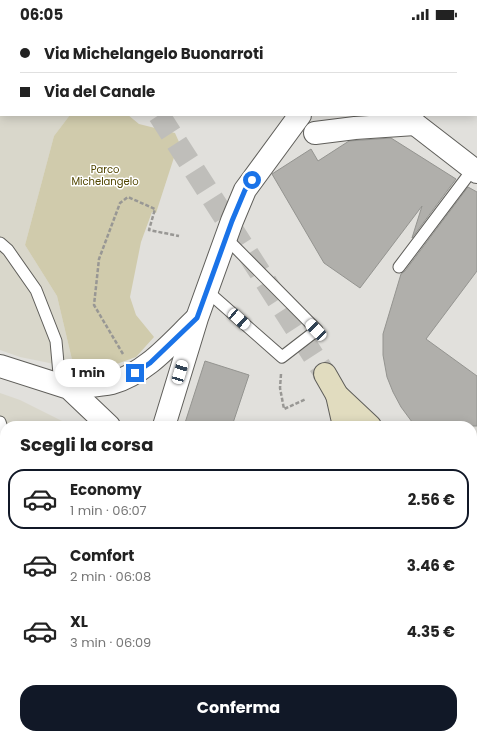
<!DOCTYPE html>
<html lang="it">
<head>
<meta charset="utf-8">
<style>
	body { margin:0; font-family:Poppins,sans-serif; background:#f2f2f2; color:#222; height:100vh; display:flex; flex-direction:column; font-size:15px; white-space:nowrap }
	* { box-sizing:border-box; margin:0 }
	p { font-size:13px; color:#767676 }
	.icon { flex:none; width:22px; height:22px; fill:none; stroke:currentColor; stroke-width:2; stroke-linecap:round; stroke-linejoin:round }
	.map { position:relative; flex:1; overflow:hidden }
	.drawer { position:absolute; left:0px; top:393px; width:477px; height:318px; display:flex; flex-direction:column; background:#fff; border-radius:16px 16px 0 0; box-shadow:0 2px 10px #0003 }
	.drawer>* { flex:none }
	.banner { position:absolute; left:0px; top:0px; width:477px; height:88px; box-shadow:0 2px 10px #0003; display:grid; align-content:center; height:88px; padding:0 20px; background:#fff }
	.end { position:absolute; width:18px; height:18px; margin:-9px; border:5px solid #1a73e8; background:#fff; box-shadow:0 0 0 2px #fff }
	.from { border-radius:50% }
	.bubble { position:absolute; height:28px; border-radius:14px; background:#fff; box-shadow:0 2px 10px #0003; font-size:13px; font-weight:700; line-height:28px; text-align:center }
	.car { position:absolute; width:12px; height:24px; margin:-12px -6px; border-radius:5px; box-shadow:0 0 3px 1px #0007; background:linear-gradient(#fff 24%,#345 0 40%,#fff 0 76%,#345 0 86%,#fff 0) }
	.banner b { display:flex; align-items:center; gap:14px; height:38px; font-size:15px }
	.banner b+b { border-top:1px solid #e0e0e0 }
	.banner i { width:10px; height:10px; background:#222 }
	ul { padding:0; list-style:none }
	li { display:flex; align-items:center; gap:12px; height:60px; margin:0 8px 6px; padding:0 12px; border:2px solid transparent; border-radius:16px }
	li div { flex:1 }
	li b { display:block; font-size:15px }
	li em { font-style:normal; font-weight:700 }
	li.active { border-color:#111827 }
	li>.icon { width:36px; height:36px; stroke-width:1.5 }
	h2 { padding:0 20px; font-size:18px; line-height:48px }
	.button { display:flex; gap:8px; margin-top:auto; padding:8px 20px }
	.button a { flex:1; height:46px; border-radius:16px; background:#111827; color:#fff; font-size:16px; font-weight:700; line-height:46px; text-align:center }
	.status { display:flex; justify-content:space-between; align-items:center; height:28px; padding:0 20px; background:#fff; direction:ltr }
	.status svg { height:11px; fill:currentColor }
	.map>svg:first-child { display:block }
	.built { fill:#d9d7cb }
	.green { fill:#d0cbac }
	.building { fill:#b0afab; stroke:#949490 }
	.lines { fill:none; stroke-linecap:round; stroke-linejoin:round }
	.secondary-tunnel { stroke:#bfbeba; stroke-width:22; stroke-dasharray:22 11; stroke-linecap:butt }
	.service-casing { stroke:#5f5e5a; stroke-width:13 }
	.minor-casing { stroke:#5f5e5a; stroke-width:24 }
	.tertiary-casing { stroke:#5f5e5a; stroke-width:24 }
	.secondary-casing { stroke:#5f5e5a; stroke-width:24 }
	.primary-casing { stroke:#bbbbba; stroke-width:24 }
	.path { stroke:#989794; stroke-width:2.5; stroke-dasharray:4 2; stroke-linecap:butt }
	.service { stroke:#fff; stroke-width:11 }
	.minor { stroke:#fff; stroke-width:22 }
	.tertiary { stroke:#fff; stroke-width:22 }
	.secondary { stroke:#e1dcbf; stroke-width:22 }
	.primary { stroke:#c3b980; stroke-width:22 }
	.route { stroke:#1a73e8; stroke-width:5 }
	.labels { text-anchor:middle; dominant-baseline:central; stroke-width:3; stroke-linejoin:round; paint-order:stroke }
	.park-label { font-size:10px; fill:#514601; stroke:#fff }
</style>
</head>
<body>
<div class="status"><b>06:05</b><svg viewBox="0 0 49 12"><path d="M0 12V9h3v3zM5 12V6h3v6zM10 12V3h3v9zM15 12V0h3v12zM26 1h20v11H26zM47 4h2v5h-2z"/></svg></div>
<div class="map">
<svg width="477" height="711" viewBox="0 0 477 711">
	<rect width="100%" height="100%" fill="#e1e0dc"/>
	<g class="built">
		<path d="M0 15H1V87H70L54 108 25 217 57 268 74 340 20 329 0 322Z"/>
		<path d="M0 365 20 372 72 398H5V706H113L114 711H0Z"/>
	</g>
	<g class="green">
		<path d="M70 87H128L139 96 175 105 179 114 156 185 152 184 141 214 130 269 136 287 154 309 136 329 111 338 74 340 57 268 25 217 54 108Z"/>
		<path d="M472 484 477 485V590L472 591Z"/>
	</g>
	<g class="building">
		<path d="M391 110 456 151 412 210 422 178 360 260 324 235 272 146 311 121 318 133 349 113Z"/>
		<path d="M468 159 477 164V243L426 311 477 348V398H415L401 379 393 364 387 349 383 327V306L401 246 405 243Z"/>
		<path d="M205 333 249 347 232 398H184Z"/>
	</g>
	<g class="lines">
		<g class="secondary-tunnel">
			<path d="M103 0 104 1"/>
			<path d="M159 87 325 346"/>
		</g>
		<defs>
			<g id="service">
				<path d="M0 215 8 222 36 262 56 313 60 357"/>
				<path d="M399 239 473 141"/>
				<path d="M207 263 282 329 317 302 226 210"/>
				<path d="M0 394 4 406 5 460"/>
				<path d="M472 663 477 661"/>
				<path d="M359 706 362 711"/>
			</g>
			<g id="minor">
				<path d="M306 0V1"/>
				<path d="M315 105 355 100 415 96"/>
				<path d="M0 338 69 360 109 398"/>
				<path d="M69 360C83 358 98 358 112 355 146 345 170 316 195 292"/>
				<path d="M164 398 197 290 232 193 245 162 300 87"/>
				<path d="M139 706V711"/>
			</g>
			<g id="tertiary">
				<path d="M317 0 318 1"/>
				<path d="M399 87 415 96 477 144"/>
			</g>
			<g id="secondary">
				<path d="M325 346 337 367 370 398"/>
				<path d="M337 367 344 398"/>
			</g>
			<g id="primary">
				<path d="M472 460 477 461"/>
				<path d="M472 615 477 614"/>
				<path d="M380 711 382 706"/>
			</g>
		</defs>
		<use href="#service" class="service-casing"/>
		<use href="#minor" class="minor-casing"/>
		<use href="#tertiary" class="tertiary-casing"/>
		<use href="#secondary" class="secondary-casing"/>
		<use href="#primary" class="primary-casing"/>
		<g class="path">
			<path d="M476 53H477"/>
			<path d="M123 326 94 277 99 231 120 175 128 169 155 181 149 202 179 208"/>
			<path d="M281 346 280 360 284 381 306 371"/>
			<path d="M335 706 338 711"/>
		</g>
		<use href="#service" class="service"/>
		<use href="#minor" class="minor"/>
		<use href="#tertiary" class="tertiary"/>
		<use href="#secondary" class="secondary"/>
		<use href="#primary" class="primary"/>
	</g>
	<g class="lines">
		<path class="route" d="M135 345 150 335 197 290 232 193 245 162 252 152"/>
	</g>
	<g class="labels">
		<g class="park-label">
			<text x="105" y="141">Parco<tspan x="105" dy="12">Michelangelo</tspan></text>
		</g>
	</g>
</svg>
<i class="end from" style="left:252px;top:152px"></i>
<i class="end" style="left:135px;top:345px"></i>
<div class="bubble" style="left:55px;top:331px;width:66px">1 min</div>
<i class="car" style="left:239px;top:291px;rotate:132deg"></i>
<i class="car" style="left:316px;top:302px;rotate:316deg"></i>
<i class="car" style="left:180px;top:344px;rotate:17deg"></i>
<div class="banner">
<b><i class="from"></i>Via Michelangelo Buonarroti</b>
<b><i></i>Via del Canale</b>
</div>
<section class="drawer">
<h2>Scegli la corsa</h2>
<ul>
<li class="active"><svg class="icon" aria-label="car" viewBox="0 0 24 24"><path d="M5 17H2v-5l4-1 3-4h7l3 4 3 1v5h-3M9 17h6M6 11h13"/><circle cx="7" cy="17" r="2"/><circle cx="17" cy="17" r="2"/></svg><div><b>Economy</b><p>1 min · 06:07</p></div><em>2.56 €</em></li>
<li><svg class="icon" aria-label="car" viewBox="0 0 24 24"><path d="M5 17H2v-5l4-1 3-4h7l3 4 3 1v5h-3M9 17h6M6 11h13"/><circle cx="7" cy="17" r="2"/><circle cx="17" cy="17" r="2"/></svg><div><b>Comfort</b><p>2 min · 06:08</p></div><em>3.46 €</em></li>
<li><svg class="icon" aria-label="car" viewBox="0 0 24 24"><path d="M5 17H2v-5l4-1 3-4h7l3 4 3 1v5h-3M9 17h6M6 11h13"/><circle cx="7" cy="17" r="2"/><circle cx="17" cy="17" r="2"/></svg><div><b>XL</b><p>3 min · 06:09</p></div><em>4.35 €</em></li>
</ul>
<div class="button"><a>Conferma</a></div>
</section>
</div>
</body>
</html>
